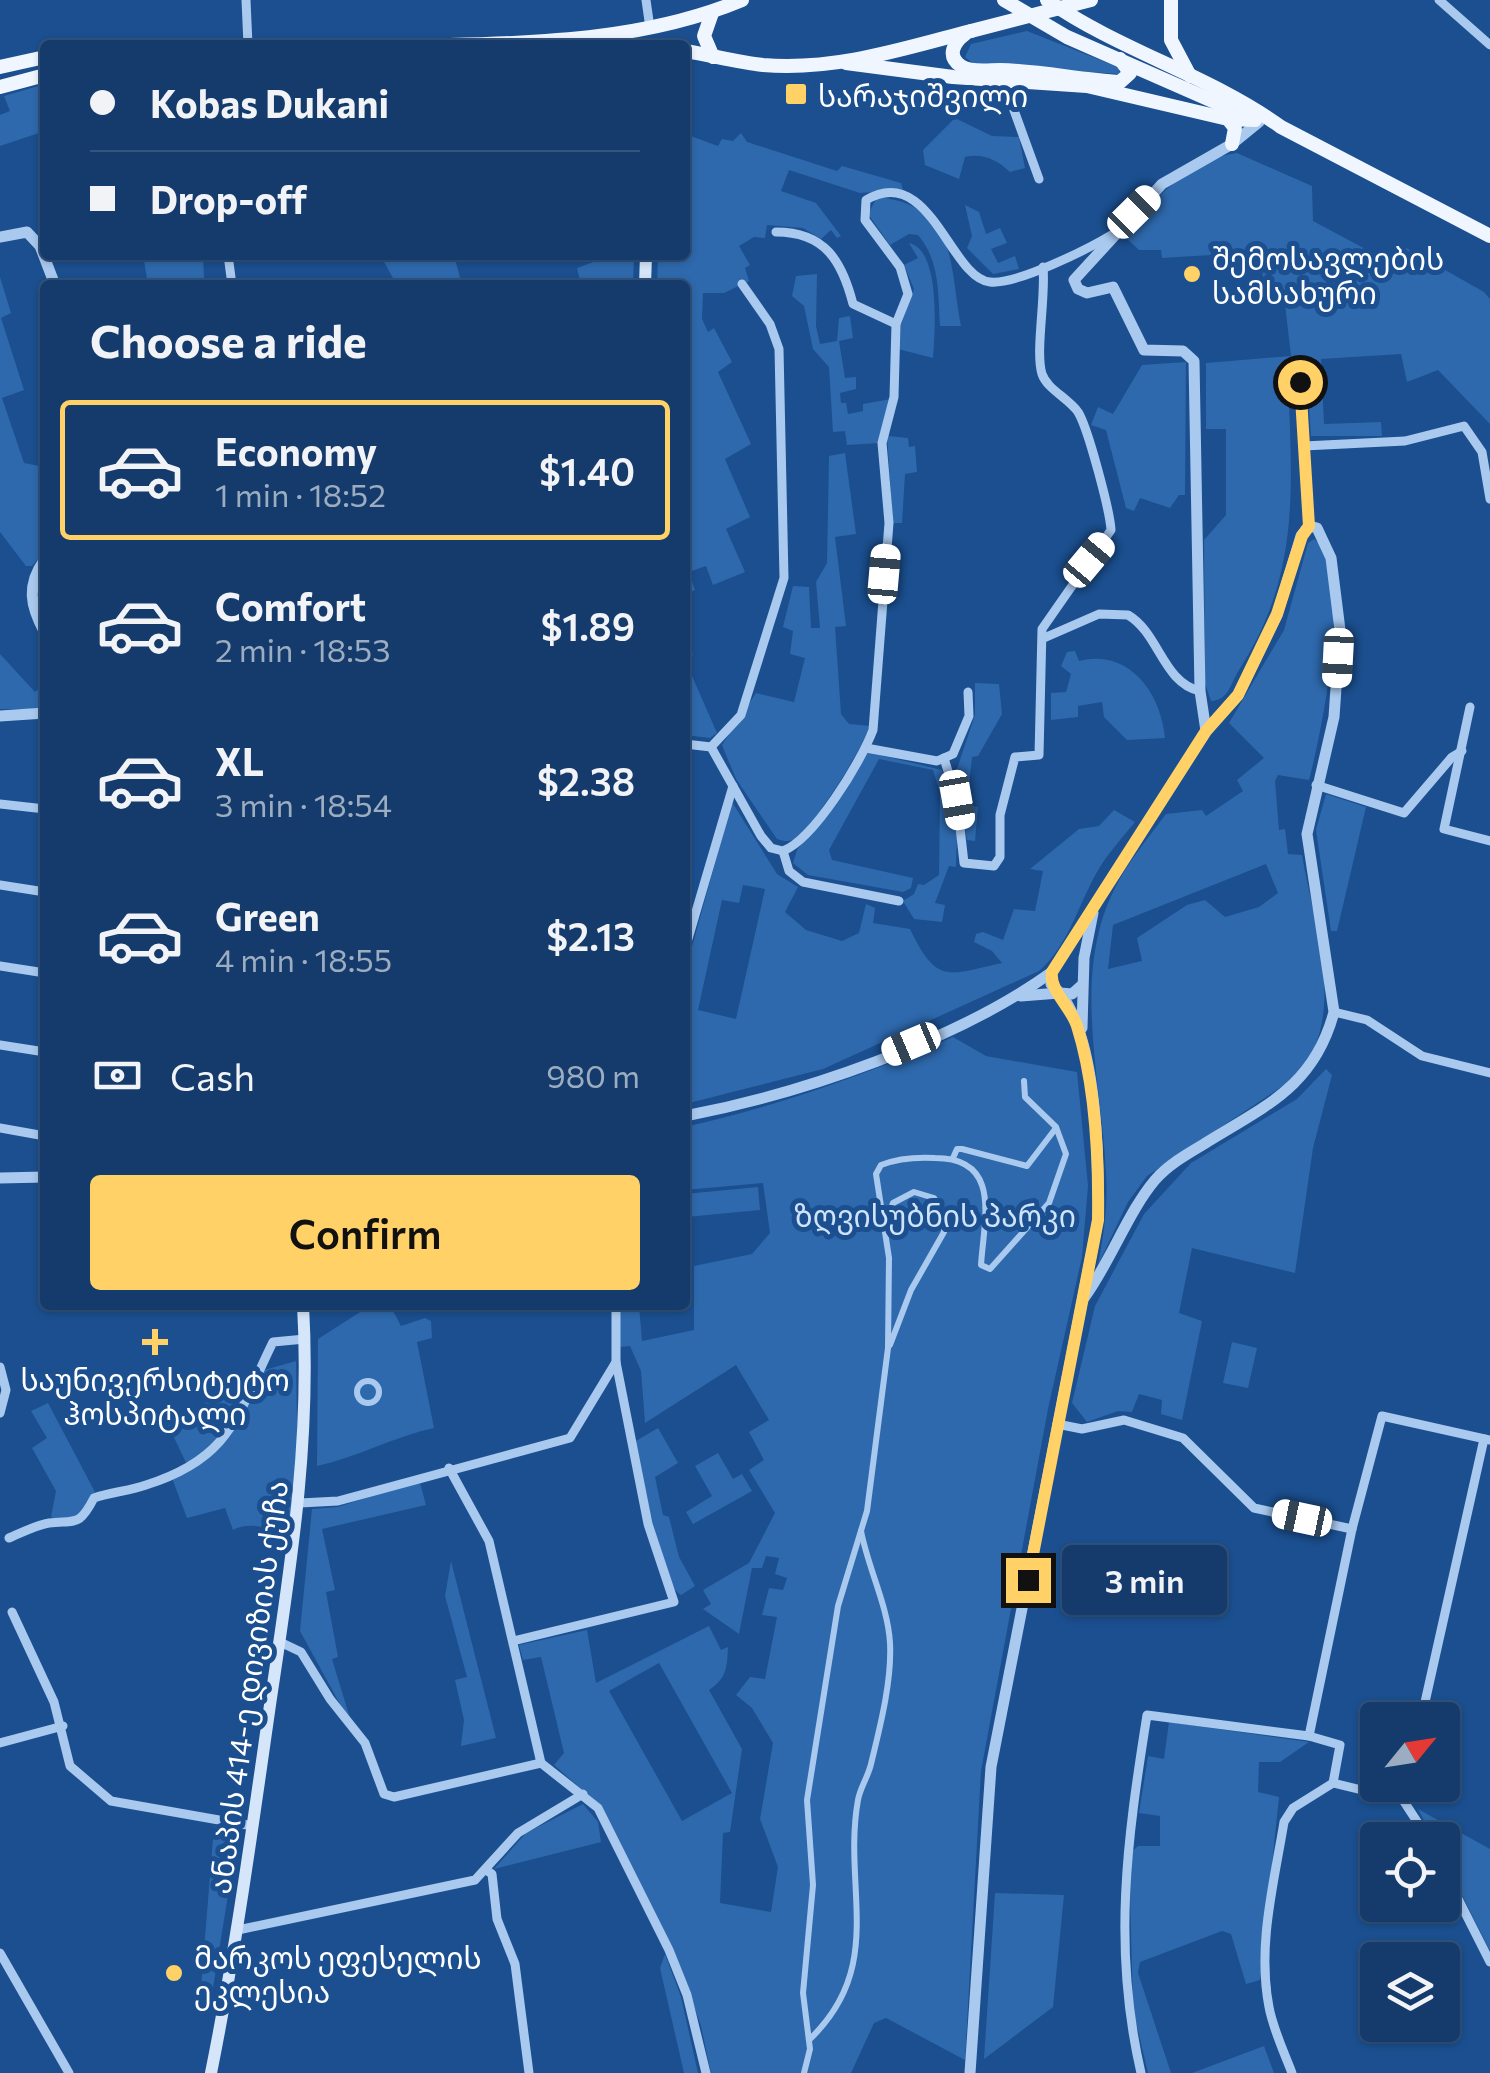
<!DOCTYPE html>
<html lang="en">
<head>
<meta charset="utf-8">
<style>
	body { margin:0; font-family:Commissioner,"Noto Sans Georgian",sans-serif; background:#1d4271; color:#f1f3f6; height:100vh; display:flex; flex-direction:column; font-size:38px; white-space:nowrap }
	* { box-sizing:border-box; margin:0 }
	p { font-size:32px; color:#9dadc1 }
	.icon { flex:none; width:55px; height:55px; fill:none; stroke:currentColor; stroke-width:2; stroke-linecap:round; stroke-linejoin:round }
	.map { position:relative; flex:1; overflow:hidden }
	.sheet { position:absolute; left:40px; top:280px; width:650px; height:1030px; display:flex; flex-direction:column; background:#143b6b; border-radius:10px; box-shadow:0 2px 8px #0004,0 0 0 2px #33557e }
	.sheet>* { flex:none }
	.banner { position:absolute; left:40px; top:40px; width:650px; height:220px; border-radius:10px; box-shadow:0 2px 8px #0004,0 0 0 2px #33557e; display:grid; align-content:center; height:220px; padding:0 50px; background:#143b6b }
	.needle { width:65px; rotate:60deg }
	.controls { position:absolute; left:1360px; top:1702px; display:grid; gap:20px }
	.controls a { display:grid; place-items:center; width:100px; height:100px; border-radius:10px; background:#143b6b; box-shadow:0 2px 8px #0004,0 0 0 2px #33557e; font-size:50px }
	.end { position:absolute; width:45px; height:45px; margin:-22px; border:12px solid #ffd166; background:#111; box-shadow:0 0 0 5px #111 }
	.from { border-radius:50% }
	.bubble { position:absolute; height:70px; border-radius:10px; background:#143b6b; box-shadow:0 2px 8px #0004,0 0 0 2px #33557e; font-size:32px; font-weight:600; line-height:70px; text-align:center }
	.car { position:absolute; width:30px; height:60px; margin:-30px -15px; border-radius:12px; box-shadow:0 0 8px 2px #0007; background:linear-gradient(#fff 24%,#345 0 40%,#fff 0 76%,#345 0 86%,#fff 0) }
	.banner b { display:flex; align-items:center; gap:35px; height:95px; font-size:38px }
	.banner b+b { border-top:2px solid #33557e }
	.banner i { width:25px; height:25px; background:#f1f3f6 }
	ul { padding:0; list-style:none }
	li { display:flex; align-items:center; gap:30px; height:140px; margin:0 20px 15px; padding:0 30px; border:5px solid transparent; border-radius:10px }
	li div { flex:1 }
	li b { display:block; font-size:38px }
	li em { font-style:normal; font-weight:600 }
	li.current { border-color:#ffd166 }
	li>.icon { width:90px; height:90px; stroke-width:1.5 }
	h2 { padding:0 50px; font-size:45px; line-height:120px }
	.pay { display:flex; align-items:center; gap:25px; height:110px; padding:0 50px; font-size:38px }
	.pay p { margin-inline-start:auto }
	.primary-button { display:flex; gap:20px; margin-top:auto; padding:20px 50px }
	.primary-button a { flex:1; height:115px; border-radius:10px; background:#ffd166; color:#111; font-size:40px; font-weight:600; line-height:115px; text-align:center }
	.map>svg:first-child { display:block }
	.green { fill:#2e69ad; fill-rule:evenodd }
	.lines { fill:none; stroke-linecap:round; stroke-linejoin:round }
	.pedestrian { stroke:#a9c9ee; stroke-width:6 }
	.minor { stroke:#a9c9ee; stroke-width:9 }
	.tertiary { stroke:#a9c9ee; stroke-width:11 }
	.secondary { stroke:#d6e6fa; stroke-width:12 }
	.primary { stroke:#f0f6ff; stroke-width:14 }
	.primary-bridge { stroke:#f0f6ff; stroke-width:14 }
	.route { stroke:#ffd166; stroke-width:12 }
	.poi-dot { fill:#ffd166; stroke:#1b4f8f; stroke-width:4 }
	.labels { text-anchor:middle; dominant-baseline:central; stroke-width:10; stroke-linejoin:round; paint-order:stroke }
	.poi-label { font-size:30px; fill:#fff; stroke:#1b4f8f; text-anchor:start }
	.park-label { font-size:30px; fill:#cfe3fa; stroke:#1b4f8f }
	.street-label { font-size:30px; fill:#fff; stroke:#1b4f8f }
</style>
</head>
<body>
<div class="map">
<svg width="1490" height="2073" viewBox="0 0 1490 2073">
	<rect width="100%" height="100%" fill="#1b4f8f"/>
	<g class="green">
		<path d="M1027 31 1118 67 1120 74 975 65 965 57 971 44Z"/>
		<path d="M45 84V131L0 146V115L10 111 4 96Z"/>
		<path d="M955 118 992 136 1019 137 1025 168 1010 172C997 160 983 153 965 157L959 179 925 165 923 150Z"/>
		<path d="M741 133 747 142 837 171 842 166 901 183 903 190 860 193 789 170 781 191 816 203 841 236 837 238 831 230 821 239 803 228 767 225 765 238 754 237 739 246 750 265 745 268 749 281 724 293H703L702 319 708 332 714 328 732 362 718 372 751 444 725 459 750 517 726 529 745 572 713 585 706 566 689 572 695 590 685 594V285H657L658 255H685V134L718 146 722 139 733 141Z"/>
		<path d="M1237 153 1312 186 1313 221 1388 261 1401 245 1484 292 1490 299V424L1438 370 1407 382 1401 354 1321 359 1324 424 1381 422 1382 436H1311L1307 378H1316L1315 363H1300L1301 377 1288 378C1292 486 1301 574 1239 670 1230 684 1229 700 1211 701L1205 683 1204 540 1226 515V429H1206V363L1291 356 1283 287 1264 288 1260 252 1162 258 1161 250H1139L1122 234C1153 202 1190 158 1237 153Z"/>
		<path d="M877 197C959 205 949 267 961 326H940C938 293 940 261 918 235L909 234 890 245 868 214Z"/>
		<path d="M965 205 979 212 986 234 1000 228 1007 243 991 249 998 263 1015 256 1019 269 993 274 967 248 972 236Z"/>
		<path d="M909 243C941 250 935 332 933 358L898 349V333L914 289 904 265 918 258Z"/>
		<path d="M143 255H203L204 279 148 285Z"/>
		<path d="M380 255H454L462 285H397Z"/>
		<path d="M598 255H634L633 285H581L577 268 599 260Z"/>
		<path d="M817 274 816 326 820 344 837 341 839 318 850 316 853 338 839 341 845 378 856 377V389L840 393 841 403H846L848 414 863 411V404L891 399 880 443 847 445 845 431 833 432 829 367 813 349 804 306 792 296 796 276Z"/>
		<path d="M0 277 11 313 1 318 24 390 2 398 24 463 45 467V551L32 566H26L0 532Z"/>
		<path d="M1186 362 1185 495H1179L1170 508 1140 498 1134 511 1126 508 1106 430 1091 425 1098 407 1113 414 1142 365Z"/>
		<path d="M887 436 908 438 909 447 915 446 917 472 905 474 902 523H893Z"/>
		<path d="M845 453 856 534 835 537 846 626 835 627 841 714 849 724 870 726C863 747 812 831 793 840 787 842 783 841 777 839L736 779 722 745 756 693 794 702 805 658 790 654 793 631 783 627 793 586 809 587 811 628H820L816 582 827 563 829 456Z"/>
		<path d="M1314 539C1356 569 1321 735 1309 780L1278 775 1275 781 1279 830 1285 829 1288 854 1302 855C1314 926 1351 1022 1292 1080L1147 1176 1128 1202 1098 1265C1104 1234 1108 1205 1106 1173 1102 1082 1071 976 1114 890 1127 863 1148 838 1166 814L1202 810 1206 816 1243 791 1237 780 1264 758 1229 723 1284 630 1308 543ZM1266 864 1278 893 1259 907 1225 917 1205 900 1187 905 1137 938 1142 961 1108 969 1113 925Z"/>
		<path d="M685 635 693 655 685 660 717 733 710 738 685 735Z"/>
		<path d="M1075 651 1079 661C1129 648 1161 693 1165 738L1127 740 1104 717 1102 702 1078 706V717L1051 720V693L1066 692 1071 674 1061 666 1067 652Z"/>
		<path d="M0 654 35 692 45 683V709H0Z"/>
		<path d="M975 683 999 684 1002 714 978 756 972 757 967 805 978 807 975 841 967 840 955 775 975 715Z"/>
		<path d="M867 752 942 770 957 831 956 867 949 866 935 903 945 905 942 922 914 919 903 901 914 894 918 884 924 885 939 875 940 793 933 770 879 759 829 850 832 860 913 878 911 888 903 892 808 875 793 863 797 850Z"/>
		<path d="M1326 794 1366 807 1337 931H1331L1316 830Z"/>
		<path d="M732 802 777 874 798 887 785 912 806 930 842 941 859 933 866 904 875 908 873 923 910 929C937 985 947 975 1002 963L992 951 974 942 976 934 983 932 1003 940 1014 909 1035 911 1043 871 1030 869 1079 829 1099 826 1114 810 1135 822C1123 837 1110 851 1100 867 1079 901 1070 944 1039 971L823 1069 685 1104V972ZM743 885 765 889 736 1019 698 1010 722 900 739 903Z"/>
		<path d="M953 1037 986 1056 1077 1072 1088 1186 1082 1257 1048 1409 981 1771 965 2060 886 2018 874 2023 851 2073H711L701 2026 675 1953 603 1808 554 1765 564 1753 541 1657 523 1660 519 1645 587 1630 596 1683 709 1626 721 1650 728 1647C727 1667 727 1678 709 1690L742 1749 730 1832 723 1833 720 1903 771 1912 778 1867 760 1819 773 1743 752 1708 736 1695 750 1677 765 1679 777 1617 762 1615 769 1588 783 1590 787 1578 775 1574 779 1558 766 1556 762 1568H752L739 1634 703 1609 711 1604 703 1590 749 1563 775 1513 749 1470 764 1460 749 1432 769 1420 736 1365 645 1423 641 1371 630 1346 620 1347V1305H639L642 1341 694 1330V1266L752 1254 770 1233 763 1183 685 1190V1127C779 1106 864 1075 953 1037ZM659 1663 732 1793 682 1821 609 1691Z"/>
		<path d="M1326 1069 1332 1075 1313 1148 1295 1273 1192 1248 1179 1313 1202 1321 1182 1420 1161 1414 1162 1400 1139 1394 1132 1412 1118 1411 1087 1422 1072 1403 1095 1306 1144 1214 1191 1163 1297 1099Z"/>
		<path d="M758 1187 760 1210 686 1217 685 1194Z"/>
		<path d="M371 1305H390L401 1326 425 1318 431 1321 432 1338 417 1342 434 1428C393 1437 358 1457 317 1466L318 1339Z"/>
		<path d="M1232 1342 1257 1348 1248 1388 1223 1383Z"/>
		<path d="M296 1361 298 1486 290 1541C273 1529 252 1520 233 1530L225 1508 187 1518 172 1478 189 1469 168 1425 254 1373Z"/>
		<path d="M48 1403 95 1492 83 1515 66 1523 51 1517 56 1491 32 1448 47 1438 31 1411Z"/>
		<path d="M658 1428 678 1463 655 1477 663 1515 669 1517 679 1557 695 1586 681 1595C657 1581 641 1473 634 1442Z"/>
		<path d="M718 1453 733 1479 742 1474 752 1491 693 1524 686 1512 712 1496 695 1466Z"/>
		<path d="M414 1482 420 1483 426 1505 322 1529 335 1590 326 1592 338 1657 332 1659 353 1728 300 1631 312 1509 338 1507Z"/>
		<path d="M451 1561 496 1738 461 1746 464 1720 455 1680 467 1677 445 1596Z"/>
		<path d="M1169 1722 1309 1742 1280 1762H1259L1258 1792 1279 1797 1260 1980 1246 1984 1231 1934 1222 1931 1140 1962 1138 1973 1171 2073H1148L1133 2009 1129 1854 1138 1846H1160V1816L1139 1813 1148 1756 1164 1759Z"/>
		<path d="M583 1804 598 1822 601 1842 494 1869 526 1833Z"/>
		<path d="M1418 1809 1490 1849V1951L1443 1857 1442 1840H1434Z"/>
		<path d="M214 1826 237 1839 213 1988 201 1987Z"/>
		<path d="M995 1893 1064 1895 1053 2007 984 2059Z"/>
		<path d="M665 1954 681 1997 698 2073H684L660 1968Z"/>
		<path d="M1264 2046 1274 2073H1192Z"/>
	</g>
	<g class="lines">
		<g class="pedestrian">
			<path d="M953 1158 957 1149H962L1027 1166 1056 1128"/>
			<path d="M887 1221 893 1203 914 1192 934 1198 943 1213 944 1232 911 1290 890 1345"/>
			<circle cx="368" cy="1392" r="11"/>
			<path d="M809 2040C887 1966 842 1888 858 1800 860 1788 868 1777 871 1764 880 1727 892 1681 890 1643 888 1606 868 1568 861 1531"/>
			<path d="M804 2073 810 2049 803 1993 813 1885 807 1800 838 1606 867 1511 888 1348 889 1258 876 1174 881 1165C899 1158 917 1157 935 1158 1002 1158 984 1219 981 1265L990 1269 1049 1203 1066 1154 1056 1127 1025 1097 1024 1081"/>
		</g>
		<g class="minor">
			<path d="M246 0 248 45"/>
			<path d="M646 0 650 28"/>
			<path d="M1439 0 1490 45"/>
			<path d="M1003 80 1039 179"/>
			<path d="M776 232C825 232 842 261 853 304L896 324"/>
			<path d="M228 255 232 285"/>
			<path d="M1301 382 1309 526"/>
			<path d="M1304 446 1405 441 1464 426 1482 452 1490 499"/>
			<path d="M1044 638 1099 614 1128 615C1159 633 1163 683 1200 691"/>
			<path d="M1470 707 1444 829 1490 841"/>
			<path d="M685 744 711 747 761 836 771 848 783 851C814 839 861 762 873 730L889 523 882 443 894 397 896 324 908 294 900 267 865 220 866 200C930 162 950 278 990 282 1017 285 1090 248 1113 234"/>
			<path d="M711 747 741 715 784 578 779 349 770 324 742 284"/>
			<path d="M866 748 937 761 953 754 969 716 968 692"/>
			<path d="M944 758 957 801 964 863 994 866 1000 857V815L1015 757 1039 755 1042 629 1111 530C1110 511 1088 428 1078 412 1068 398 1047 389 1042 374 1035 352 1046 297 1043 267"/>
			<path d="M1316 785 1404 813 1452 757 1462 751"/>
			<path d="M0 804 45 809"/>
			<path d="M783 851 789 871 803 882 899 901"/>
			<path d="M0 885 45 892"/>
			<path d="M685 949 733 786"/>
			<path d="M0 966 45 973"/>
			<path d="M1334 1012 1367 1020 1422 1056 1490 1073"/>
			<path d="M0 1045 45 1052"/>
			<path d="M0 1128 45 1136"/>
			<path d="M0 1367 6 1390 0 1413"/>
			<path d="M1057 1424 1082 1429 1124 1420 1183 1438 1254 1508 1352 1529 1382 1416 1490 1440"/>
			<path d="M449 1468 489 1541 541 1763 598 1808 669 1950 687 1995 706 2073"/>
			<path d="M300 1503 338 1501 570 1438 616 1362V1305"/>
			<path d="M9 1538C21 1533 36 1525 49 1523 76 1520 79 1527 94 1498 111 1492 129 1491 146 1485 232 1458 237 1415 273 1342L305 1339"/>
			<path d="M12 1612 54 1702 70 1766 111 1801 253 1826"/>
			<path d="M513 1641 674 1602 648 1524 616 1362"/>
			<path d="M280 1642 301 1652 330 1699 365 1743 384 1794 394 1797 541 1763"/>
			<path d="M1421 1720 1484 1439"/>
			<path d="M0 1743 63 1726"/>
			<path d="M1333 1783 1340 1745 1309 1736 1352 1529"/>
			<path d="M1406 1785 1403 1800 1429 1840"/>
			<path d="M1442 1867 1490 1962"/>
			<path d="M486 1870 492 1874 497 1919 515 1964 529 2073"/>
			<path d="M238 1930 475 1880 518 1833 583 1794"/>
			<path d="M0 1953 69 2073"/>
			<path d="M1141 2073C1112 1948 1127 1840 1147 1715L1309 1736"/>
			<path d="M1292 2073C1284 2052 1273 2029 1269 2007 1257 1946 1274 1883 1284 1822L1293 1808 1333 1783 1403 1800"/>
		</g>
		<g class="tertiary">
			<path d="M0 237 27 232 40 246 55 285"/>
			<path d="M45 559C26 585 30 606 45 633"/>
			<path d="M0 716 45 713"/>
			<path d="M1206 731 1200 691 1194 361 1183 351 1144 350 1113 287 1087 293 1078 289 1074 280 1162 184 1232 144 1259 122"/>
			<path d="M1052 972 1051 984 1060 993 1072 994 1082 985"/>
			<path d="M1021 996 1059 993"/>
			<path d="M1082 1028 1084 958 1093 913"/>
			<path d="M685 1116C801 1094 956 1041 1052 972L1206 731 1238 695 1277 615 1301 536 1309 526 1317 528 1331 558 1340 630 1334 717 1307 834 1334 1012C1314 1087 1265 1106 1204 1144 1187 1154 1168 1165 1155 1180 1128 1212 1111 1261 1084 1298"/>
			<path d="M0 1178 45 1177"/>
			<path d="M970 2073 991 1767 1098 1220C1099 1160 1098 1041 1060 993"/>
		</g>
		<g class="secondary">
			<path d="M645 285 646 255"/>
			<path d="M211 2073C236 1949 253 1823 271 1698 291 1564 311 1441 303 1305"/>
		</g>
		<g class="primary">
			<path d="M1004 0 1067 37 1247 116"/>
			<path d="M1047 0C1120 51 1209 75 1281 127L1490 236"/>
			<path d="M1171 0V40L1190 76"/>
			<path d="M712 13 704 36 713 57"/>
			<path d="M965 34C954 42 946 56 961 66 970 73 989 70 1000 70 1040 71 1081 80 1120 82L1130 73 1120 59"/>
			<path d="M450 45C548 43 651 38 742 0"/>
			<path d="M685 51C711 55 736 62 763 65 835 71 902 49 971 31"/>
			<path d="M846 63 953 77 1087 86 1228 119 1255 120"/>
			<path d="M0 67 45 57"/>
			<path d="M0 87 45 75"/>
			<path d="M1228 119 1235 128 1232 144"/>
		</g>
		<path class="primary-bridge" d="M971 31 1091 0"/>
	</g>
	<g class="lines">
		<path class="route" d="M1028 1580 1098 1220C1099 1158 1096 1086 1077 1026 1071 1007 1049 990 1052 972L1206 731 1238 695 1277 614 1302 536 1309 526 1300 382"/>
	</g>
	<g class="poi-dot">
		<rect x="784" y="82" width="24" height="24" rx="5"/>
		<circle cx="1192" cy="274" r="10"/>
		<path d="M150 1327h10v10h10v10h-10v10h-10v-10h-10v-10h10z"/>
		<circle cx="174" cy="1973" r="10"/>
	</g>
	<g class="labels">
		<g class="poi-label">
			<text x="818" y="94">სარაჯიშვილი</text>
			<text x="1212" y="257">შემოსავლების<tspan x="1212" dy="34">სამსახური</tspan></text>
			<text x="155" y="1378" text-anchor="middle">საუნივერსიტეტო<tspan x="155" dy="34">ჰოსპიტალი</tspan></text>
			<text x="194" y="1956">მარკოს ეფესელის<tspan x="194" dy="34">ეკლესია</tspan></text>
		</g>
		<g class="park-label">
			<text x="935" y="1214">ზღვისუბნის პარკი</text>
		</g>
		<g class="street-label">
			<text transform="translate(247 1687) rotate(-82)">ანაპის 414-ე დივიზიას ქუჩა</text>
		</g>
	</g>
</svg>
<div class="controls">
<a><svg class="needle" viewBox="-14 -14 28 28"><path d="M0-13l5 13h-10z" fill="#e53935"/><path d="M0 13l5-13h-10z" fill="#9dadc1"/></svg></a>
<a><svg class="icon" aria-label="locate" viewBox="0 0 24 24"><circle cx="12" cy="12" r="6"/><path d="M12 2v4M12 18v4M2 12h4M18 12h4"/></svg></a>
<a><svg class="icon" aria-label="layers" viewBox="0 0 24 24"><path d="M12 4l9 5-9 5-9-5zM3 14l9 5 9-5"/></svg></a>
</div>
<i class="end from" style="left:1300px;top:382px"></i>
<i class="end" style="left:1028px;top:1580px"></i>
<div class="bubble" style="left:1062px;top:1545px;width:165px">3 min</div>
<i class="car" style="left:1134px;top:212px;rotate:45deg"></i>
<i class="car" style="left:1089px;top:560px;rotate:40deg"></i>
<i class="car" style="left:884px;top:574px;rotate:5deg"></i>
<i class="car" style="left:1338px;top:658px;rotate:183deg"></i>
<i class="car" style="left:957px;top:800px;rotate:170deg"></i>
<i class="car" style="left:911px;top:1044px;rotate:247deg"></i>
<i class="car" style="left:1302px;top:1518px;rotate:282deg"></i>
<div class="banner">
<b><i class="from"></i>Kobas Dukani</b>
<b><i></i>Drop-off</b>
</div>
<section class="sheet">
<h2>Choose a ride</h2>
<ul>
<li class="current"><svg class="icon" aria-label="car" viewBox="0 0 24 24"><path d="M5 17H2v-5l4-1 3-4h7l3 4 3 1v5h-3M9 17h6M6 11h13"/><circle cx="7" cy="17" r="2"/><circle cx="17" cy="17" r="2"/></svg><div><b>Economy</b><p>1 min · 18:52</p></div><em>$1.40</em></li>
<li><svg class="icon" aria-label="car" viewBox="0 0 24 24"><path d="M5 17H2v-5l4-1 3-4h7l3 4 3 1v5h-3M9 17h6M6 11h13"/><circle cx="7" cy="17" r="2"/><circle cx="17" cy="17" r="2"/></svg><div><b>Comfort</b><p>2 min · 18:53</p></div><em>$1.89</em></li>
<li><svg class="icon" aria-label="car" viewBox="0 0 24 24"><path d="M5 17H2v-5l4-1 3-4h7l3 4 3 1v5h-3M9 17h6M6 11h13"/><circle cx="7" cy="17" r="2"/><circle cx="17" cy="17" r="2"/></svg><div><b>XL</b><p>3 min · 18:54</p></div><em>$2.38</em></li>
<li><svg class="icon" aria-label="car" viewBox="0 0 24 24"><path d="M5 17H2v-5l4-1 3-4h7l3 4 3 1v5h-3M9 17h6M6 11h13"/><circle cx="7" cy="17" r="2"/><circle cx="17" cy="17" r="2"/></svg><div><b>Green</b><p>4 min · 18:55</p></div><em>$2.13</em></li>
</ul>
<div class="pay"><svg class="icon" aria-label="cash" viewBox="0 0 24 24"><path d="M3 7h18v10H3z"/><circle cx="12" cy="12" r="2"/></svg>Cash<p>980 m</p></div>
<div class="primary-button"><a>Confirm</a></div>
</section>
</div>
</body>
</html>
